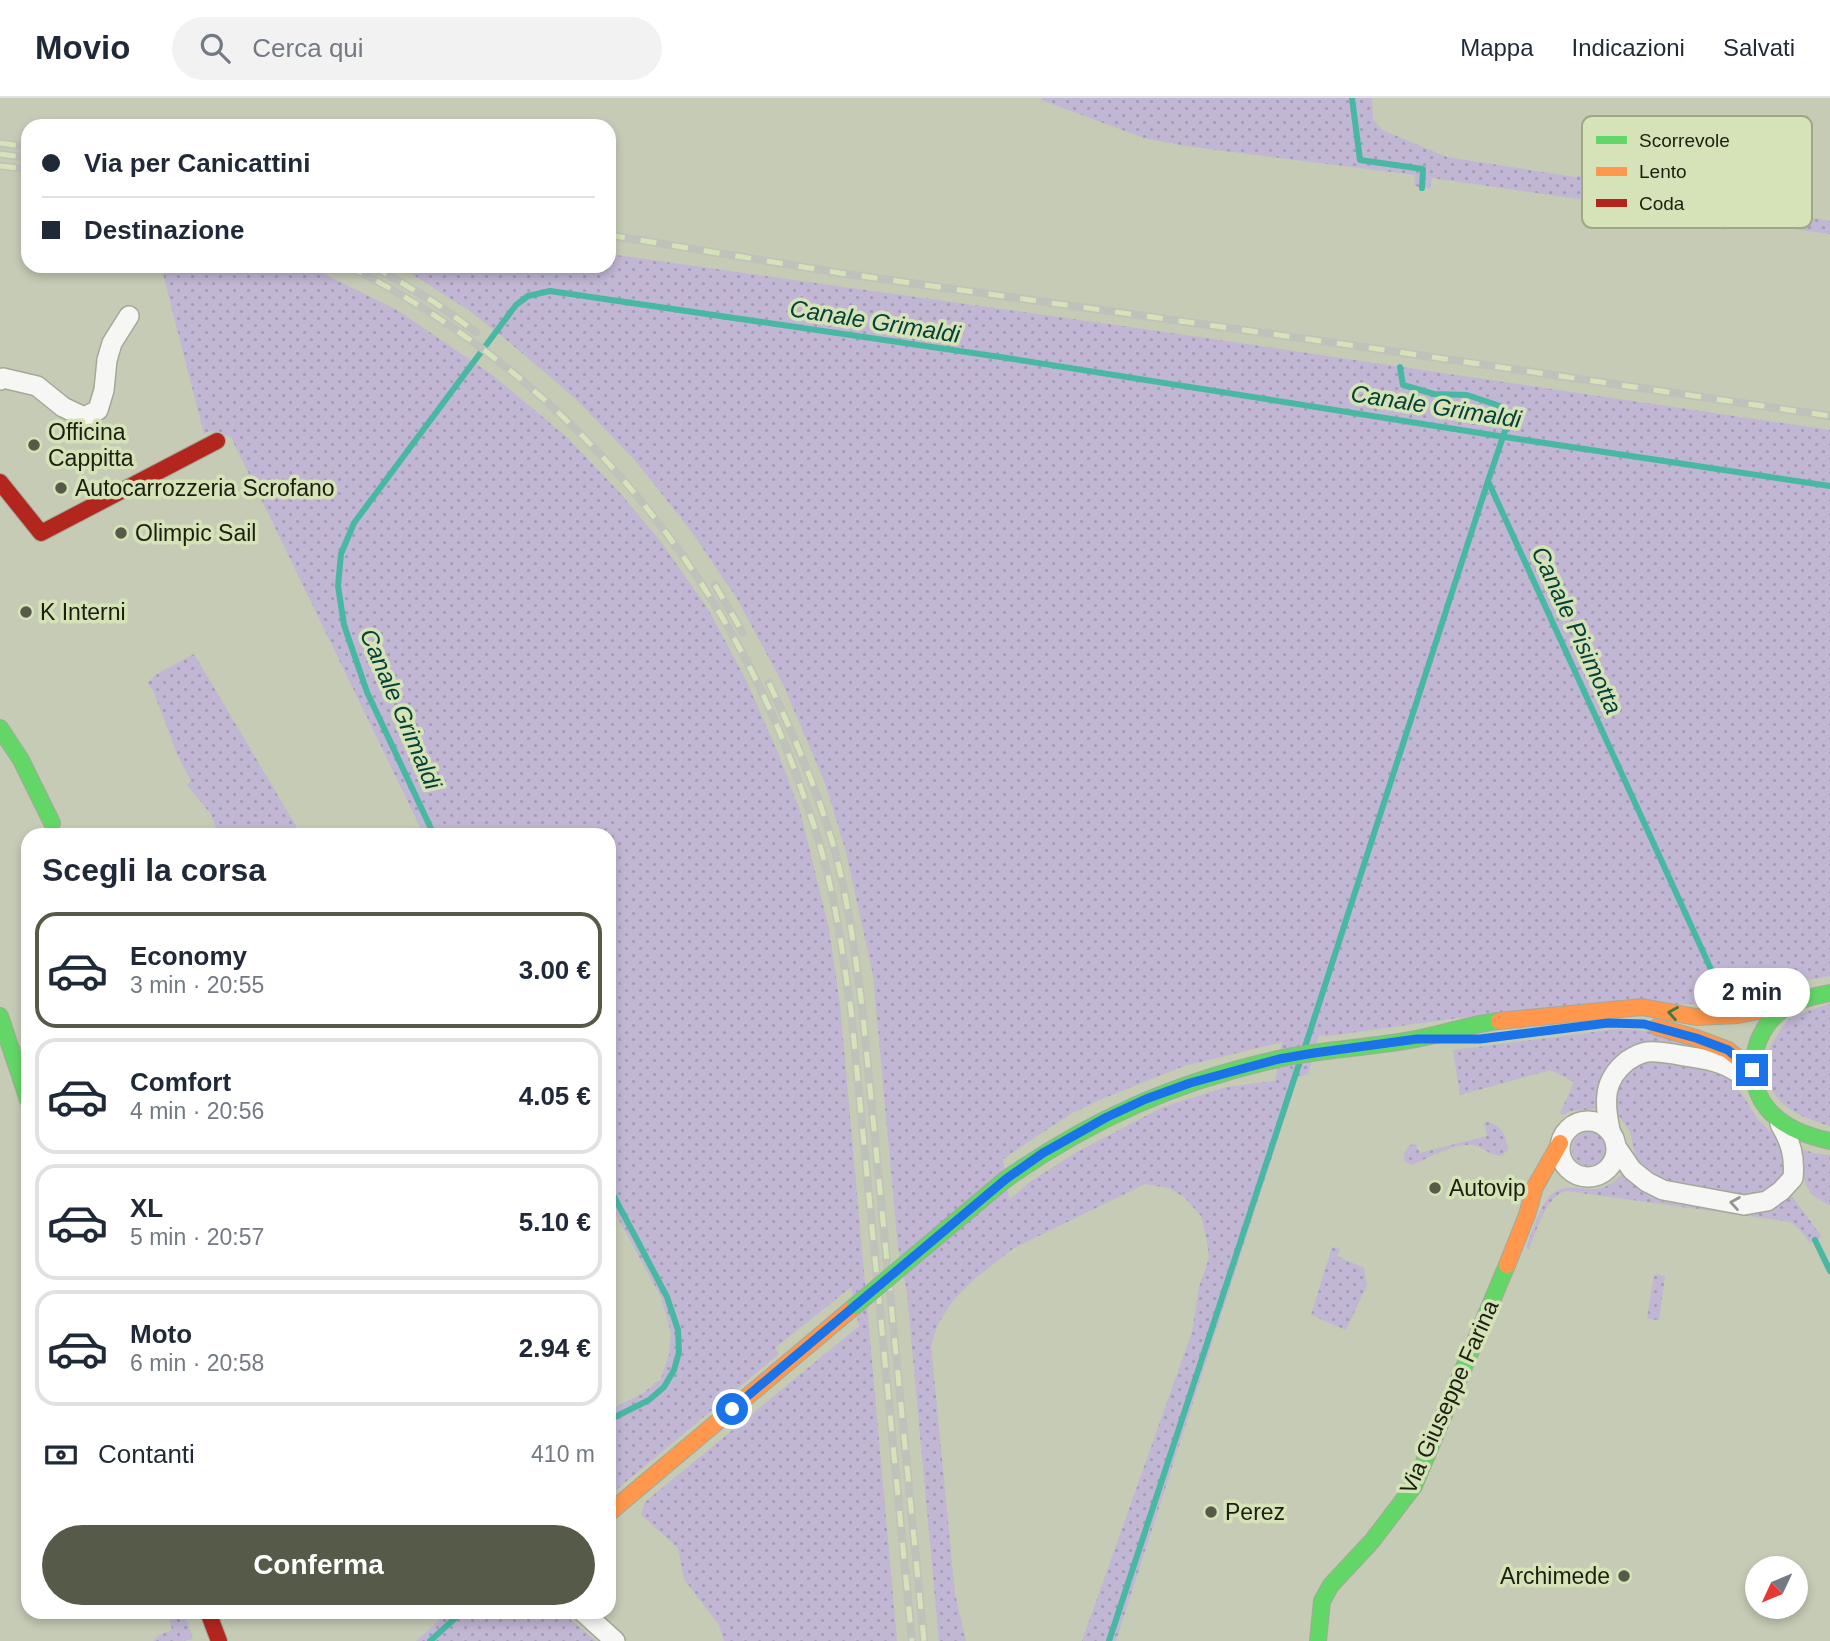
<!DOCTYPE html>
<html lang="it">
<head>
<meta charset="utf-8">
<style>
	body { margin:0; font-family:Arial,sans-serif; background:#f2f2f3; color:#1f2937; height:100vh; display:flex; flex-direction:column; font-size:26px; white-space:nowrap }
	* { box-sizing:border-box; margin:0 }
	p { font-size:23px; color:#747a83 }
	.icon { flex:none; width:38px; height:38px; fill:none; stroke:currentColor; stroke-width:2; stroke-linecap:round; stroke-linejoin:round }
	.map { position:relative; flex:1; overflow:hidden }
	.details { position:absolute; left:21px; top:730px; width:595px; height:791px; display:flex; flex-direction:column; background:#fff; border-radius:21px; box-shadow:0 4px 10px #0003 }
	.details>* { flex:none }
	.top-card { position:absolute; left:21px; top:21px; width:595px; height:154px; border-radius:21px; box-shadow:0 4px 10px #0003; display:grid; align-content:center; height:154px; padding:0 21px; background:#fff }
	.needle { width:46px; rotate:226deg }
	.controls { position:absolute; left:1745px; top:1458px; display:grid; gap:14px }
	.controls a { display:grid; place-items:center; width:63px; height:63px; border-radius:50%; background:#fff; box-shadow:0 4px 10px #0003; font-size:35px }
	.end { position:absolute; width:32px; height:32px; margin:-16px; border:9px solid #1a73e8; background:#fff; box-shadow:0 0 0 4px #fff }
	.from { border-radius:50% }
	.bubble { position:absolute; height:49px; border-radius:24px; background:#fff; box-shadow:0 4px 10px #0003; font-size:23px; font-weight:700; line-height:49px; text-align:center }
	.top-card b { display:flex; align-items:center; gap:24px; height:66px; font-size:26px }
	.top-card b+b { border-top:2px solid #e0e1e3 }
	.top-card i { width:18px; height:18px; background:#1f2937 }
	ul { padding:0; list-style:none }
	li { display:flex; align-items:center; gap:21px; height:116px; margin:0 14px 10px; padding:0 7px; border:4px solid #e0e1e3; border-radius:21px }
	li div { flex:1 }
	li b { display:block; font-size:26px }
	li em { font-style:normal; font-weight:700 }
	li.selected { border-color:#565b49 }
	li>.icon { width:63px; height:63px; stroke-width:1.5 }
	h2 { padding:0 21px; font-size:32px; line-height:84px }
	.pay { display:flex; align-items:center; gap:18px; height:77px; padding:0 21px; font-size:26px }
	.pay p { margin-inline-start:auto }
	.action { display:flex; gap:14px; margin-top:auto; padding:14px 21px }
	.action a { flex:1; height:80px; border-radius:42px; background:#565b49; color:#fff; font-size:28px; font-weight:700; line-height:80px; text-align:center }
	header { display:flex; align-items:center; gap:42px; box-sizing:border-box; height:98px; padding:0 35px; background:#fff; border-bottom:2px solid #e0e1e3 }
	header strong { font-size:33px }
	nav { display:flex; gap:38px; margin-inline-start:auto; font-size:24px }
	.search { width:490px; height:63px; background:#f2f2f3; display:flex; align-items:center; gap:18px; box-sizing:border-box; padding:0 24px; border-radius:38px; color:#747a83; font-size:26px }
	.map>svg:first-child { display:block }
	.grass { fill:url(#grass-dots); fill-rule:evenodd }
	.lines { fill:none; stroke-linecap:round; stroke-linejoin:round }
	.stream { stroke:#49b8a3; stroke-width:6 }
	.street-casing { stroke:#a4a997; stroke-width:22 }
	.fast-casing { stroke:#a4a997; stroke-width:18 }
	.slow-casing { stroke:#a4a997; stroke-width:18 }
	.jam-casing { stroke:#a4a997; stroke-width:18 }
	.street { stroke:#f6f7f4; stroke-width:19 }
	.fast { stroke:#63d668; stroke-width:16 }
	.slow { stroke:#ff974d; stroke-width:16 }
	.jam { stroke:#b3261e; stroke-width:16 }
	.rail-casing { stroke:#bfc1bb; stroke-width:8 }
	.rail { stroke:#d6e2b7; stroke-width:5; stroke-dasharray:16; stroke-linecap:butt }
	.fast-bridge-casing { stroke:#a4a997; stroke-width:18; stroke-linecap:butt }
	.fast-bridge { stroke:#63d668; stroke-width:16 }
	.oneway { stroke:#3f7a3c }
	.oneway2 { stroke:#93968d }
	.route { stroke:#1a73e8; stroke-width:9 }
	.poi-dot { fill:#565b49; stroke:#d6e2b7; stroke-width:2.5 }
	.labels { text-anchor:middle; dominant-baseline:central; stroke-width:7; stroke-linejoin:round; paint-order:stroke }
	.poi-label { font-size:23px; fill:#1b1f0f; stroke:#d6e2b7; text-anchor:start }
	.street-label { font-size:23px; fill:#1b1f0f; stroke:#d6e2b7 }
	.water-label { font-size:24px; font-style:italic; fill:#034239; stroke:#d6e2b7 }
	.key { fill:#d6e2b7; stroke:#9ea885; stroke-width:2 }
	.key-label { font-size:19px; fill:#1b1f0f }
</style>
</head>
<body>
<header>
<strong>Movio</strong>
<div class="search"><svg class="icon" aria-label="search" viewBox="0 0 24 24"><circle cx="10" cy="10" r="6"/><path d="M15 15l6 6"/></svg>Cerca qui</div>
<nav><a>Mappa</a><a>Indicazioni</a><a>Salvati</a></nav>
</header>
<div class="map">
<svg width="1830" height="1543" viewBox="0 0 1830 1543">
	<defs>
		<pattern id="grass-dots" width="8" height="8" patternUnits="userSpaceOnUse" patternTransform="scale(1.75)"><rect width="8" height="8" fill="#c1b6d3"/><path d="M2 2h.1M6 6h.1" fill="none" stroke="#a59cb4" stroke-width="1.8" stroke-linecap="round"/></pattern>
	</defs>
	<rect width="100%" height="100%" fill="#c5cbb5"/>
	<g class="grass">
		<path d="M1041 0H1372L1373 21 1382 32 1447 59 1575 79 1603 70 1648 69 1662 73 1684 92 1725 105 1830 123V136L1727 122 1725 132 1711 130 1712 120 1432 80 1430 91 1414 88 1415 77 1186 48 1144 40 1044 3Z"/>
		<path d="M609 156 1151 232 1830 332V878L1797 884 1761 902 1466 919 1328 938 1319 937 1308 976 1298 979 1116 1543H1082L1192 1234 1199 1189 1209 1160 1207 1143 1201 1118 1184 1099 1169 1090 1145 1086 1014 1150 972 1183 954 1201 938 1226 931 1247 955 1496 966 1543H939L907 1195 898 1149 873 877 846 754 825 685 783 586 736 499 689 430 634 361 576 301 509 244 470 213 399 168H609ZM1282 944 1275 983 1226 989 1163 1009 1077 1054 1031 1083 1009 1102 1003 1061 1072 1015 1102 1001 1184 968Z"/>
		<path d="M161 168H307L318 173 397 212 491 276 568 340 619 394 661 444 708 511 745 580 779 657 800 713 829 831 840 906 897 1543H724L719 1527 684 1481 678 1450 641 1417 645 1404 859 1228 851 1189 775 1250 779 1256 609 1398V1312L642 1296 661 1281 669 1257 671 1235 661 1199 609 1104V737H424L231 339 211 333 204 336Z"/>
		<path d="M194 556 289 716 297 729 280 737H219L210 715 187 687 191 683 177 656 153 592 147 585 157 576Z"/>
		<path d="M1830 906V1028C1795 1018 1761 1002 1769 959 1769 956 1769 952 1771 948 1773 943 1785 925 1789 921 1796 916 1821 909 1830 906Z"/>
		<path d="M1617 931 1647 933 1713 951 1627 952 1612 964 1602 978 1597 995 1596 1011 1571 1013 1563 1017 1560 1015 1574 984 1550 972 1460 997 1453 952Z"/>
		<path d="M1644 963 1709 969 1729 980 1742 996 1758 1022 1780 1042 1786 1070 1783 1076 1769 1093 1754 1096H1737L1669 1085 1658 1081 1641 1069 1635 1058 1630 1034 1615 1012 1616 997 1618 986 1628 973Z"/>
		<path d="M1488 1024C1502 1027 1506 1038 1508 1051L1503 1057C1491 1060 1484 1048 1472 1047 1455 1045 1428 1060 1412 1067L1405 1064C1402 1054 1407 1048 1415 1045L1420 1055 1487 1038 1484 1025Z"/>
		<circle cx="1589" cy="1051" r="17"/>
		<path d="M1802 1051 1817 1056 1830 1057V1108C1825 1105 1820 1102 1815 1099 1801 1088 1803 1067 1802 1051Z"/>
		<path d="M1623 1075 1755 1114C1769 1113 1780 1107 1792 1098L1822 1139 1810 1145 1801 1133 1791 1124 1567 1093C1546 1096 1537 1133 1529 1151L1526 1149C1533 1133 1538 1112 1549 1099 1564 1082 1582 1094 1601 1090 1610 1088 1617 1081 1623 1075Z"/>
		<path d="M1332 1149 1340 1151 1337 1158 1364 1170 1367 1187 1346 1232 1311 1217Z"/>
		<path d="M1654 1176 1665 1178 1659 1222 1647 1221Z"/>
		<path d="M167 1514H184L193 1541 182 1543H153L159 1537 172 1532Z"/>
		<path d="M448 1514H562L596 1543H416Z"/>
	</g>
	<g class="lines">
		<g class="stream">
			<path d="M1352 0 1360 62 1423 71 1422 90"/>
			<path d="M1400 269 1403 287 1434 296 1467 297 1500 308 1509 321 1488 383 1715 880"/>
			<path d="M434 737 367 594 344 527 338 488 341 456 354 425 516 207 528 198 550 193 1007 260 1505 339 1830 388"/>
			<path d="M1305 949 1488 383"/>
			<path d="M609 1089 667 1199 678 1232 679 1254 674 1272 664 1289 649 1302 609 1322"/>
			<path d="M1815 1142 1830 1173"/>
			<path d="M430 1543 462 1514"/>
			<path d="M1109 1543 1299 966"/>
		</g>
		<defs>
			<g id="street">
				<path d="M0 282 3 280 37 288 63 309 84 319 98 312 104 292 107 262 112 245 129 218"/>
				<circle cx="1588" cy="1051" r="28"/>
				<path d="M1610 1032C1604 1004 1603 982 1627 963 1633 959 1640 955 1647 954 1659 953 1674 956 1685 958 1704 961 1721 963 1737 974"/>
				<path d="M1617 1050 1632 1072 1647 1084 1663 1092 1744 1107 1767 1103 1781 1093 1793 1080C1795 1059 1791 1044 1780 1026"/>
				<path d="M583 1514 615 1543"/>
			</g>
			<g id="fast">
				<path d="M0 630 21 662 52 725"/>
				<path d="M1830 895C1814 898 1798 901 1784 911 1769 920 1758 938 1755 955 1746 1008 1783 1033 1830 1043"/>
				<path d="M0 918 28 1002"/>
				<path d="M1006 1081C1092 1021 1175 984 1278 961 1323 951 1370 950 1416 941 1444 936 1470 926 1499 923"/>
				<path d="M1318 1543 1322 1503 1331 1487 1372 1443 1414 1388 1507 1167"/>
			</g>
			<g id="slow">
				<path d="M1499 923 1642 909 1696 919 1738 917 1789 907"/>
				<path d="M1657 929 1696 940 1728 952 1752 972"/>
				<path d="M1507 1167 1527 1117 1535 1089 1560 1045"/>
				<path d="M609 1415 855 1208"/>
			</g>
			<g id="jam">
				<path d="M0 384 41 435 217 343"/>
				<path d="M208 1514 219 1543"/>
			</g>
		</defs>
		<use href="#street" class="street-casing"/>
		<use href="#fast" class="fast-casing"/>
		<use href="#slow" class="slow-casing"/>
		<use href="#jam" class="jam-casing"/>
		<use href="#street" class="street"/>
		<use href="#fast" class="fast"/>
		<use href="#slow" class="slow"/>
		<use href="#jam" class="jam"/>
		<defs>
			<g id="rail">
				<path d="M0 45 28 49"/>
				<path d="M0 56 28 60"/>
				<path d="M0 68 28 71"/>
				<path d="M609 137 840 175 1371 250 1830 318"/>
				<path d="M348 168C564 276 726 468 803 696 809 714 816 732 821 751 836 804 843 858 851 912L912 1543"/>
				<path d="M373 168 434 204 476 234"/>
				<path d="M715 487 743 535"/>
				<path d="M769 585C794 638 818 693 834 750 848 801 855 855 862 908L924 1543"/>
			</g>
		</defs>
		<use href="#rail" class="rail-casing"/>
		<use href="#rail" class="rail"/>
		<defs>
			<path id="fast-bridge" d="M855 1208 1006 1081"/>
		</defs>
		<use href="#fast-bridge" class="fast-bridge-casing"/>
		<use href="#fast-bridge" class="fast-bridge"/>
	</g>
	<defs><path id="oneway-chevron" d="M-2-3.5L2.5 0L-2 3.5" fill="none" stroke-width="1.6" stroke-linecap="round" stroke-linejoin="round" transform="scale(1.75)"/></defs>
	<use class="oneway" href="#oneway-chevron" transform="translate(1673 915) rotate(-170)"/>
	<use class="oneway2" href="#oneway-chevron" transform="translate(1735 1105) rotate(-171)"/>
	<g class="lines">
		<path class="route" d="M732 1311 1006 1081 1043 1055 1107 1019 1146 1001 1190 985 1234 973 1279 961 1314 955 1417 941H1480L1608 925 1644 926 1696 940 1728 952 1752 972"/>
	</g>
	<g class="poi-dot">
		<circle cx="34" cy="347" r="7"/>
		<circle cx="61" cy="390" r="7"/>
		<circle cx="121" cy="435" r="7"/>
		<circle cx="26" cy="514" r="7"/>
		<circle cx="1435" cy="1090" r="7"/>
		<circle cx="1211" cy="1414" r="7"/>
		<circle cx="1624" cy="1478" r="7"/>
	</g>
	<g class="labels">
		<g class="poi-label">
			<text x="48" y="334">Officina<tspan x="48" dy="26">Cappitta</tspan></text>
			<text x="75" y="390">Autocarrozzeria Scrofano</text>
			<text x="135" y="435">Olimpic Sail</text>
			<text x="40" y="514">K Interni</text>
			<text x="1449" y="1090">Autovip</text>
			<text x="1225" y="1414">Perez</text>
			<text x="1610" y="1478" text-anchor="end">Archimede</text>
		</g>
		<g class="street-label">
			<text transform="translate(1449 1299) rotate(-66)">Via Giuseppe Farina</text>
		</g>
		<g class="water-label">
			<text transform="translate(875 223) rotate(9)">Canale Grimaldi</text>
			<text transform="translate(1436 308) rotate(9)">Canale Grimaldi</text>
			<text transform="translate(1577 532) rotate(65)">Canale Pisimotta</text>
			<text transform="translate(401 611) rotate(67)">Canale Grimaldi</text>
		</g>
	</g>
	<rect x="1582" y="18" width="230" height="112" rx="10" class="key"/>
	<rect x="1596" y="38" width="31" height="8" fill="#63d668"/>
	<rect x="1596" y="69" width="31" height="9" fill="#ff974d"/>
	<rect x="1596" y="101" width="31" height="8" fill="#b3261e"/>
	<g class="key-label">
		<text x="1639" y="49">Scorrevole</text>
		<text x="1639" y="80">Lento</text>
		<text x="1639" y="112">Coda</text>
	</g>
</svg>
<div class="controls">
<a><svg class="needle" viewBox="-14 -14 28 28"><path d="M0-13l5 13h-10z" fill="#e53935"/><path d="M0 13l5-13h-10z" fill="#747a83"/></svg></a>
</div>
<i class="end from" style="left:732px;top:1311px"></i>
<i class="end" style="left:1752px;top:972px"></i>
<div class="bubble" style="left:1694px;top:870px;width:116px">2 min</div>
<div class="top-card">
<b><i class="from"></i>Via per Canicattini</b>
<b><i></i>Destinazione</b>
</div>
<section class="details">
<h2>Scegli la corsa</h2>
<ul>
<li class="selected"><svg class="icon" aria-label="car" viewBox="0 0 24 24"><path d="M5 17H2v-5l4-1 3-4h7l3 4 3 1v5h-3M9 17h6M6 11h13"/><circle cx="7" cy="17" r="2"/><circle cx="17" cy="17" r="2"/></svg><div><b>Economy</b><p>3 min · 20:55</p></div><em>3.00 €</em></li>
<li><svg class="icon" aria-label="car" viewBox="0 0 24 24"><path d="M5 17H2v-5l4-1 3-4h7l3 4 3 1v5h-3M9 17h6M6 11h13"/><circle cx="7" cy="17" r="2"/><circle cx="17" cy="17" r="2"/></svg><div><b>Comfort</b><p>4 min · 20:56</p></div><em>4.05 €</em></li>
<li><svg class="icon" aria-label="car" viewBox="0 0 24 24"><path d="M5 17H2v-5l4-1 3-4h7l3 4 3 1v5h-3M9 17h6M6 11h13"/><circle cx="7" cy="17" r="2"/><circle cx="17" cy="17" r="2"/></svg><div><b>XL</b><p>5 min · 20:57</p></div><em>5.10 €</em></li>
<li><svg class="icon" aria-label="car" viewBox="0 0 24 24"><path d="M5 17H2v-5l4-1 3-4h7l3 4 3 1v5h-3M9 17h6M6 11h13"/><circle cx="7" cy="17" r="2"/><circle cx="17" cy="17" r="2"/></svg><div><b>Moto</b><p>6 min · 20:58</p></div><em>2.94 €</em></li>
</ul>
<div class="pay"><svg class="icon" aria-label="cash" viewBox="0 0 24 24"><path d="M3 7h18v10H3z"/><circle cx="12" cy="12" r="2"/></svg>Contanti<p>410 m</p></div>
<div class="action"><a>Conferma</a></div>
</section>
</div>
</body>
</html>
